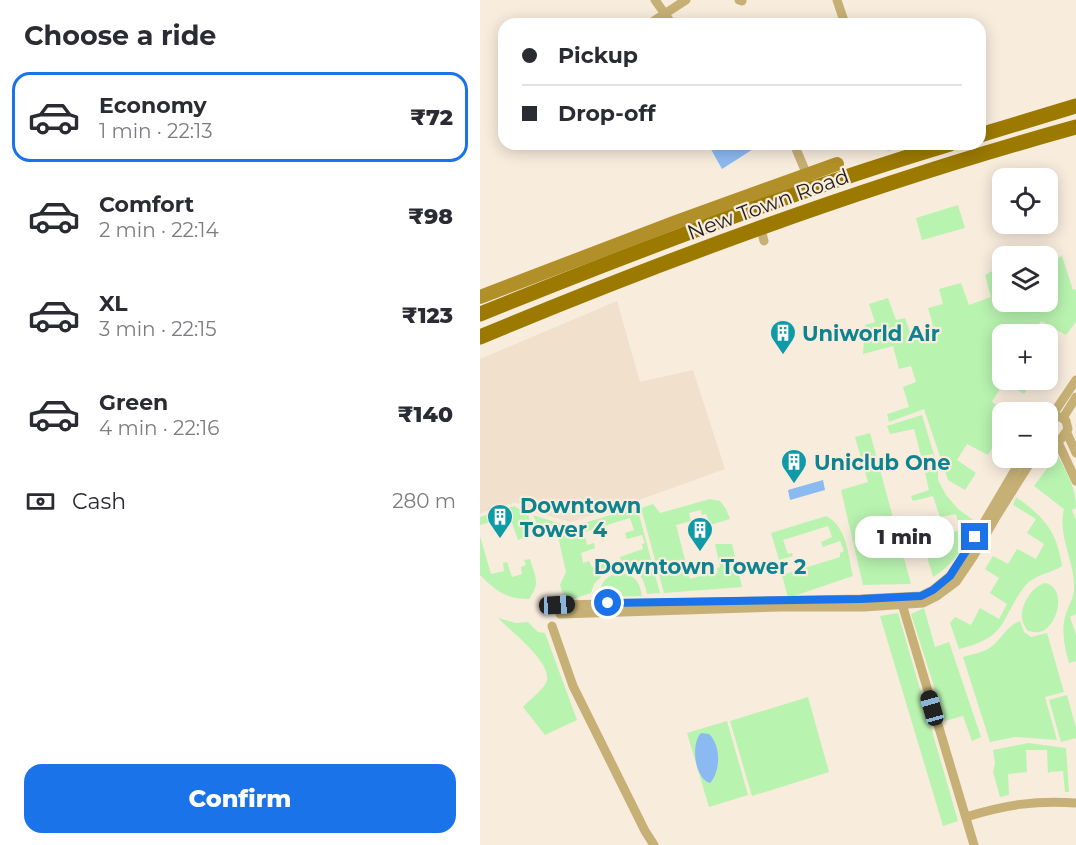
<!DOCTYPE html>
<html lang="en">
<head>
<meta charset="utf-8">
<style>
	body { margin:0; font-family:Montserrat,sans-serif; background:#f2f2f3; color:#2b2b33; height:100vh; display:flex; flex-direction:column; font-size:22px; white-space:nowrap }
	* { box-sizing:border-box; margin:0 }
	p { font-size:20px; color:#7c7c81 }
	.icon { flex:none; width:33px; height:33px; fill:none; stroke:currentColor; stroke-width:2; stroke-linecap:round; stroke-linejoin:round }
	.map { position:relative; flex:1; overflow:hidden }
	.panel { display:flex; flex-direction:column; background:#fff; width:480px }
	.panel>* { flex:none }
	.top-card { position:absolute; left:18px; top:18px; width:488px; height:132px; border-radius:18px; box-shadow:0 3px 15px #0003; display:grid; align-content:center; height:132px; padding:0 24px; background:#fff }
	.buttons { position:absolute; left:512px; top:168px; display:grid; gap:12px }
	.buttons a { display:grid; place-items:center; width:66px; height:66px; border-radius:12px; background:#fff; box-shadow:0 3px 15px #0003; font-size:30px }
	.end { position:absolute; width:27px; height:27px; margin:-14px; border:8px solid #1a73e8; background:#fff; box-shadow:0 0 0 3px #fff }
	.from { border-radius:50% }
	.bubble { position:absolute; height:42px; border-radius:18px; background:#fff; box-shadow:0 3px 15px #0003; font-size:20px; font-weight:800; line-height:42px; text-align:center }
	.car { position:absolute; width:18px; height:36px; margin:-18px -9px; border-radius:8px; box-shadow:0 0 4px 2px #0007; background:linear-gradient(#222 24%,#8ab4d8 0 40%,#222 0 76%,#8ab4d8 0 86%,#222 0) }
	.top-card b { display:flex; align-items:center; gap:21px; height:57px; font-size:22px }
	.top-card b+b { border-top:2px solid #e1e1e2 }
	.top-card i { width:15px; height:15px; background:#2b2b33 }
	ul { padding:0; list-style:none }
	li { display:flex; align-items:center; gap:18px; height:90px; margin:0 12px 9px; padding:0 12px; border:3px solid transparent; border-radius:18px }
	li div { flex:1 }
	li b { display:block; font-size:22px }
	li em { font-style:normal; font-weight:800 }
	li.on { border-color:#1a73e8 }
	li>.icon { width:54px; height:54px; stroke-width:1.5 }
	h2 { padding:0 24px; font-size:27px; line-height:72px }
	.pay { display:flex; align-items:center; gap:15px; height:66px; padding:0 24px; font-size:22px }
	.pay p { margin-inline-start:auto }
	.button { display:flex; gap:12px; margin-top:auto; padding:12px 24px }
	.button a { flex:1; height:69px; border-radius:18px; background:#1a73e8; color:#fff; font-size:24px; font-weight:800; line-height:69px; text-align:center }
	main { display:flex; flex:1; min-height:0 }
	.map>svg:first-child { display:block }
	.built { fill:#f1e0cb }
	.green { fill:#b9f3b0 }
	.water { fill:#8bbaf2 }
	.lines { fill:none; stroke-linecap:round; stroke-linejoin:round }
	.street { stroke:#c6b075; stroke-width:9 }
	.secondary { stroke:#b29029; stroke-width:14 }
	.primary { stroke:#9c7a00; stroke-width:15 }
	.route { stroke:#1a73e8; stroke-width:8 }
	.labels { text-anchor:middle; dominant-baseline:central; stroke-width:4.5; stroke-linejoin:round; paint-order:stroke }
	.street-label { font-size:21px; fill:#241f1a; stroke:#f8ecdd }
	.culture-label { font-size:21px; font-weight:bold; fill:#0d838f; stroke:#f8ecdd; text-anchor:start }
</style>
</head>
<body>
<main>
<section class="panel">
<h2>Choose a ride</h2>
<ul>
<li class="on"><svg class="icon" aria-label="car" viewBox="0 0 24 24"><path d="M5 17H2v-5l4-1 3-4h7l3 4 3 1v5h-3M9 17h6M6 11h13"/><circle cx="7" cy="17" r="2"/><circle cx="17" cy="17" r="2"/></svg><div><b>Economy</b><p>1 min · 22:13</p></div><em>₹72</em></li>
<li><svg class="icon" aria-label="car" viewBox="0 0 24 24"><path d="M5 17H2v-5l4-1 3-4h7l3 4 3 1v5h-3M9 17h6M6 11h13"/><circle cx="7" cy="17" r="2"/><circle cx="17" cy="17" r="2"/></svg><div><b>Comfort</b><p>2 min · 22:14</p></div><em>₹98</em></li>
<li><svg class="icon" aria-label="car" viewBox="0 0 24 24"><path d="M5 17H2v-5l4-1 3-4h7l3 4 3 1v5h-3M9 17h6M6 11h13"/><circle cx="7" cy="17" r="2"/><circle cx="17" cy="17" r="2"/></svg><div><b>XL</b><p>3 min · 22:15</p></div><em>₹123</em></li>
<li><svg class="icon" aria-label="car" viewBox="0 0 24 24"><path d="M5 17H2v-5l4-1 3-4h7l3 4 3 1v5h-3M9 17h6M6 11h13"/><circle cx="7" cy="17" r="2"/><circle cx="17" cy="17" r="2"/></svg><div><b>Green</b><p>4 min · 22:16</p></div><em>₹140</em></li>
</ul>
<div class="pay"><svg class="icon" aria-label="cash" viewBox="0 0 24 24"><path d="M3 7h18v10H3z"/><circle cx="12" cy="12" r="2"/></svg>Cash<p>280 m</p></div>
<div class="button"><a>Confirm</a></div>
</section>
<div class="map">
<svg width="596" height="845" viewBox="0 0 596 845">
	<rect width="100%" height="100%" fill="#f8ecdd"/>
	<path class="built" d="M137 301 160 382 213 370 245 469 145 505 91 522 51 511 36 502 0 513V359Z"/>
	<g class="green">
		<path d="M478 205 485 228 442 240 436 218Z"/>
		<path d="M582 256 593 290 596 289V322L586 335 561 321 552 334H522V380H553L544 394 524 382 512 402 527 412H522V432L508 455 487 444 477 460 496 473 485 490 468 480 444 409 409 422 407 414 429 407 423 387 436 382 431 366 419 369 413 346 383 354 385 325 395 322 389 304 408 298 416 320 425 318 432 337 454 329 448 308 463 304 459 289 481 283 489 305 511 297 505 275 522 266V302H567V262Z"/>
		<path d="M442 415 458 468V480L466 495 478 509 499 524C485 544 475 564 453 577L447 556 469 549 465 535 480 530 476 514 460 517 453 496 433 501 431 496 449 490 445 473 457 469 453 454 441 456 434 429 410 434 407 426Z"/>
		<path d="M390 433 431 584 383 585 361 490 388 482 375 437Z"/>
		<path d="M577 455C587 472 596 488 596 508L592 510 596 520V614L590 617 596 635V661L589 663C585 648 581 633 585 617 587 608 593 600 594 591 596 562 577 537 584 509L554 486Z"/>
		<path d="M536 497C564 517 577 531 582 566 570 574 555 574 545 586 519 620 529 637 479 649L470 623 475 617 491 625 500 608 519 619 527 604 510 593 519 578 505 569 513 556 528 564 537 549 556 559 564 544 547 533 556 519 533 505Z"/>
		<path d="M230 499 240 501 246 509 250 519 230 525 226 514 222 515 221 510 209 513 211 521 196 525 210 579 224 575 222 568 226 567 228 575 238 573 237 568 240 567 235 544H252L262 587 184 593 161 508 173 504 180 513Z"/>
		<path d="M34 506 48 514 52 527 48 530V536L38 540 29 514 24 515 23 511 13 514 18 529 13 530 10 522 0 525V517Z"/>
		<path d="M157 507 180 593 167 594C164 579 160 569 143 568L140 557 163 549 162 544 165 543 162 535 147 539 145 533 154 530 150 518 104 532 107 545 114 543 115 548 101 553 103 563 109 561 112 567 128 562 130 568 114 584 111 593 93 599 83 594 80 585 86 572 77 532 65 535 64 530 58 526 53 515 91 527Z"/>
		<path d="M346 516C367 526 368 556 373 576L308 598 302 575 360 557V553L364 551 360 541 343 547 341 542 352 537 348 526 303 540 308 554 312 553 313 556 299 560 291 533Z"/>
		<path d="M0 536 11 574 24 571 23 563 27 562 32 577 42 574 41 567 46 565 44 560 50 559C55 577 61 582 49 599 26 599 16 591 0 575Z"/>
		<path d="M138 573C154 574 159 580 162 596L117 597C121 585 124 576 138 573Z"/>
		<path d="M566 583C586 589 579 622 563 631 558 633 553 632 548 631 545 627 542 622 542 617 541 604 553 585 566 583Z"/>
		<path d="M444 608 455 647 469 642 501 737 492 741 483 716 465 721 431 614Z"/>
		<path d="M418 613 478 821 463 826 400 616Z"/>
		<path d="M18 618 36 623 48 622 58 632 65 633 97 720 65 735 43 707C49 700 61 692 66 683 75 664 30 631 18 618Z"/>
		<path d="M540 621 544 632 551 637 567 633 584 692 565 697 577 740 535 737 510 742 483 657C492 654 503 653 511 647 522 639 527 625 540 621Z"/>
		<path d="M587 695 596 728V738L581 742 569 700Z"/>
		<path d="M328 697 349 772 272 796 250 721Z"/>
		<path d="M247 721 268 795 229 807 207 733Z"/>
		<path d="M548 743 586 748 589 792H585L583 771 569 772 568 774 567 750H546L547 772 528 774 529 795 520 797 513 772 515 763 513 750Z"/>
	</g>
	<g class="water">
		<path d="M228 144H281L242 169Z"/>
		<path d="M343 480 345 490 310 500 308 490Z"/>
		<path d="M221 733 229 734C241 745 241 771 230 783 215 779 210 745 221 733Z"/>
	</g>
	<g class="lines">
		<g class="street">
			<path d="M175 0 192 24"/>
			<path d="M259 0 262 1"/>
			<path d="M357 0 365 24"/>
			<path d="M169 24 206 0"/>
			<path d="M314 144 327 175"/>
			<path d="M408 144 409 146"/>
			<path d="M281 229 284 241"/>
			<path d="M571 417 596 380"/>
			<path d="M583 418 596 397"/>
			<path d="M567 421C573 415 580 415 586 421L588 429 581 439 573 440 567 435"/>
			<path d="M587 433 596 453"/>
			<path d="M577 440 596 481"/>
			<path d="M422 604 494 845"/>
			<path d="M77 605 381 599 441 596 453 590 470 576 486 553 542 458"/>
			<path d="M80 614 300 607H384L443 603 457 596 476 582 493 557 516 517 553 458"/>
			<path d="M72 626 93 686 165 831 174 845"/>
			<path d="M486 817C524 805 556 800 596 803"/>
		</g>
		<path class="secondary" d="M0 297 196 222 357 164"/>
		<g class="primary">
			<path d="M500 135 596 106"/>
			<path d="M0 314C154 252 310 192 470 144"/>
			<path d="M0 337C194 256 393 183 596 127"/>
		</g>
	</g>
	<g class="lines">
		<path class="route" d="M128 603 381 599 441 596 453 590 470 576 495 537"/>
	</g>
	<defs>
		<symbol id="building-pin" viewBox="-11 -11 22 30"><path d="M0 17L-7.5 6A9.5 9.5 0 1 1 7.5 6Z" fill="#0f9aa8" stroke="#f8ecdd"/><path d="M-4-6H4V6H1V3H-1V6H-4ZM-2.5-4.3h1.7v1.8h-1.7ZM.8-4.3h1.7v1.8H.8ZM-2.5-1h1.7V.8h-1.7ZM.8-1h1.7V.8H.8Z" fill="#fff"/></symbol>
	</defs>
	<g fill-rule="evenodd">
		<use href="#building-pin" x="288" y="318" width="30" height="40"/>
		<use href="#building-pin" x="299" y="447" width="30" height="40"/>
		<use href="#building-pin" x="5" y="502" width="30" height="40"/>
		<use href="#building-pin" x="205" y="515" width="30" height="40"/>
	</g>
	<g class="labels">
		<g class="street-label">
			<text transform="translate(288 204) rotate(-20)">New Town Road</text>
		</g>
		<g class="culture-label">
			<text x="322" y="333">Uniworld Air</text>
			<text x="334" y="462">Uniclub One</text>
			<text x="40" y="505">Downtown<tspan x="40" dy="24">Tower 4</tspan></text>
			<text x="220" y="566" text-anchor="middle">Downtown Tower 2</text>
		</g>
	</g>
</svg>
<div class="buttons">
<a><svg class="icon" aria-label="locate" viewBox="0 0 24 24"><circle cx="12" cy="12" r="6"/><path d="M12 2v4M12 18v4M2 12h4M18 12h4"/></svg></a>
<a><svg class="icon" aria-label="layers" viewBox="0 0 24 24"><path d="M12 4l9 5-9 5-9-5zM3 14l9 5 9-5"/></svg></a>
<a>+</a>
<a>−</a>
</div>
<i class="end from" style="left:128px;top:603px"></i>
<i class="end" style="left:495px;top:537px"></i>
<div class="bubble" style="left:375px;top:516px;width:99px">1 min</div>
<i class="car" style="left:77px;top:605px;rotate:87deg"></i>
<i class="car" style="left:452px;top:708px;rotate:344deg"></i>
<div class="top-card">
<b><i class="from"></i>Pickup</b>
<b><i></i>Drop-off</b>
</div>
</div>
</main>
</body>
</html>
